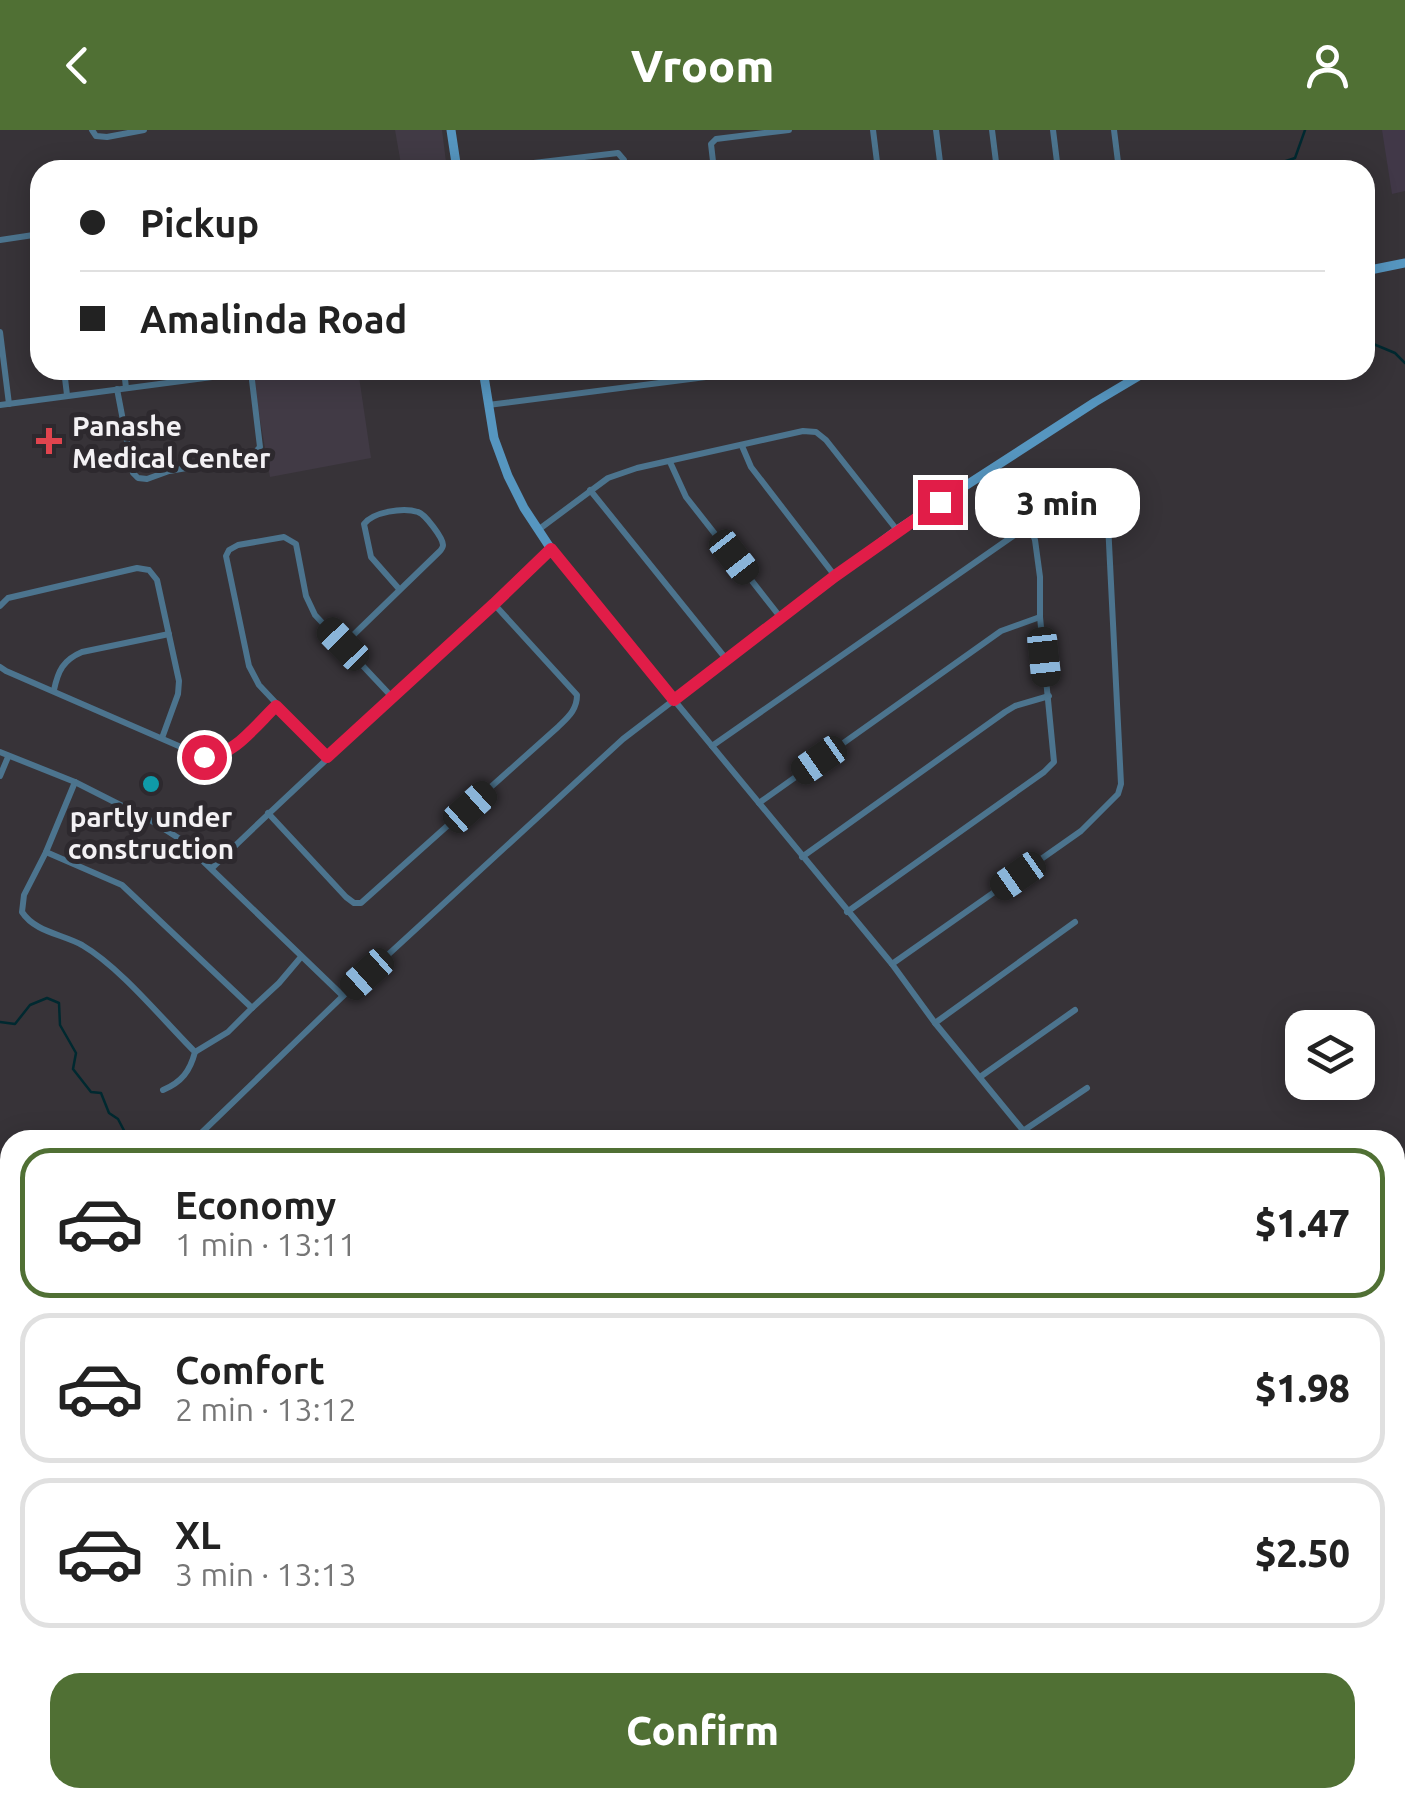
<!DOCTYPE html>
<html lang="en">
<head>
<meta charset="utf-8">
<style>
	body { margin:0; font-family:Ubuntu,sans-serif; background:#f2f2f2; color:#222; height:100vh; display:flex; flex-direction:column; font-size:38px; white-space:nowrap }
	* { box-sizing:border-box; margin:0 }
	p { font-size:32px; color:#767676 }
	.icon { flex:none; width:55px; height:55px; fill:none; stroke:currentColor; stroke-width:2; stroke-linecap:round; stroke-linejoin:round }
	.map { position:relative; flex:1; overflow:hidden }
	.sheet { position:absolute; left:0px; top:1000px; width:1405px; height:678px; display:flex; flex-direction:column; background:#fff; border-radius:30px 30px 0 0; box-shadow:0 5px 25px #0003 }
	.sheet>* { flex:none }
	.top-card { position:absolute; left:30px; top:30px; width:1345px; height:220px; border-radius:30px; box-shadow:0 5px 25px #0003; display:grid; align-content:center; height:220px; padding:0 50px; background:#fff }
	.fabs { position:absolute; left:1285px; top:880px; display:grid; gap:20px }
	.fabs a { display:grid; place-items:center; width:90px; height:90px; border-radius:20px; background:#fff; box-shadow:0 5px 25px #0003; font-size:50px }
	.end { position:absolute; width:45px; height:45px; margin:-22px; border:12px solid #e11d48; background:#fff; box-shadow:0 0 0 5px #fff }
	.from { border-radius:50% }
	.bubble { position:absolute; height:70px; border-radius:30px; background:#fff; box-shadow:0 5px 25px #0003; font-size:32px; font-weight:800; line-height:70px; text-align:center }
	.car { position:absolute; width:30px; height:60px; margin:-30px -15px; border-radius:12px; box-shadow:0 0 8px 2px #0007; background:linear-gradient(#222 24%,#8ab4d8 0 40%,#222 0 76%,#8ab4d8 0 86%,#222 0) }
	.top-card b { display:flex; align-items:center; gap:35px; height:95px; font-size:38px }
	.top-card b+b { border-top:2px solid #e0e0e0 }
	.top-card i { width:25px; height:25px; background:#222 }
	ul { padding:18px 0 0; list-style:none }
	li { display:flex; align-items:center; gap:30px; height:150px; margin:0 20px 15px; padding:0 30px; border:5px solid #e0e0e0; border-radius:30px }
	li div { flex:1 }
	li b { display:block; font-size:38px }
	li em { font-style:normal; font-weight:800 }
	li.selected { border-color:#507034 }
	li>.icon { width:90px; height:90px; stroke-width:1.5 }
	.action { display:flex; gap:20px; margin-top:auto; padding:20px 50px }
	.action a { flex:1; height:115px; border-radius:30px; background:#507034; color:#fff; font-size:40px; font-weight:800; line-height:115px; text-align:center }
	header { display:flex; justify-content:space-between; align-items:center; height:130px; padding:0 50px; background:#507034; color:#fff; font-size:45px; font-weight:800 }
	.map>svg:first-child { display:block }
	.built { fill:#413a45 }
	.education { fill:#413848 }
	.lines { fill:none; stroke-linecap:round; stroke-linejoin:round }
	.stream { stroke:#002930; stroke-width:2.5 }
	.street { stroke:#4c748e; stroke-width:6 }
	.secondary { stroke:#5696c0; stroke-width:9 }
	.route { stroke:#e11d48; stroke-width:12 }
	.health-dot { fill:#e0444e; stroke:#2d292e; stroke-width:4 }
	.culture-dot { fill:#0f9aa8; stroke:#2d292e; stroke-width:4 }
	.labels { text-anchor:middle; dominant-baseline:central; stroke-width:10; stroke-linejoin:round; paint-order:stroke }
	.poi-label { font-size:28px; font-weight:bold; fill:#f3f1f4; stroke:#2d292e; text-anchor:start }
</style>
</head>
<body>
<header><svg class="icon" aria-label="back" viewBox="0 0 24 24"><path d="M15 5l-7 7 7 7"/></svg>Vroom<svg class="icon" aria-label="person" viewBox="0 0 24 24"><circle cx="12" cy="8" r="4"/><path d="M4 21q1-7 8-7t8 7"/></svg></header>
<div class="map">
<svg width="1405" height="1676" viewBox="0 0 1405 1676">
	<rect width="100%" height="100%" fill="#373338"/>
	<g class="built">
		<path d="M395 0H442L447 40H402Z"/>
		<path d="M330 240H358L371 328 270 347 253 249Z"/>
	</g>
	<path class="education" d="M1382 0H1405V61L1392 64Z"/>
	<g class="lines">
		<g class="stream">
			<path d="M1272 40 1274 35 1295 28 1305 0"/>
			<path d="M1365 205 1371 213 1395 223 1405 233"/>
			<path d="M0 892 15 894 30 875 47 868 59 873 60 895 76 923 73 939 91 962 101 963 109 983 118 989 129 1010"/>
			<path d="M642 1668 648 1676"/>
		</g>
		<g class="street">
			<path d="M92 0 96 6 107 7 144 0"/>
			<path d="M873 0 878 40"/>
			<path d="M936 0 941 40"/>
			<path d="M992 0 997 40"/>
			<path d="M1053 0 1058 40"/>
			<path d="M1114 0 1119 40"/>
			<path d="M474 40 618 23 624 30 627 40"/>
			<path d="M714 40 711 14 716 9 789 0"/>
			<path d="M0 110 40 104"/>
			<path d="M0 202 9 274"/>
			<path d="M64 240 67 265"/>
			<path d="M124 240 126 258"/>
			<path d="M117 259 133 343 138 348 147 349 169 341 251 327 260 317 251 242"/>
			<path d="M0 275 266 240"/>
			<path d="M488 275 760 240"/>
			<path d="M742 316 751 337 835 446"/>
			<path d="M670 332 686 367 781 488"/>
			<path d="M590 360 727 530"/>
			<path d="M538 400 608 348 637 338 803 301 816 302 826 310 897 400"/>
			<path d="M0 476 8 468 137 438 149 440 157 450 179 551 178 564 162 608"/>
			<path d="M343 515 439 422C441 420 443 417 443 415 443 408 425 384 418 382 403 377 373 382 364 394L371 427 400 460"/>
			<path d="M0 537 6 541 204 627C231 629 257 594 277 575"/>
			<path d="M54 560C58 541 63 530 82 522L169 504"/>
			<path d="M712 616 1066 369 1106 353 1121 654 1118 664 1081 701 892 834"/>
			<path d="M0 622 75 652 150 690 180 709 343 866"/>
			<path d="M327 627 259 555 249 536 226 426 229 420 238 415 284 407 296 414 306 466 315 485 392 567"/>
			<path d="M0 646 8 627"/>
			<path d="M75 652 46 722 24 765 22 782C35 802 62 804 82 815 121 838 162 889 195 922 190 941 182 952 163 960"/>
			<path d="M759 673 1001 501 1040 487"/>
			<path d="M268 683 346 767 354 773H361L558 597C568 587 577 580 577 565L494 474"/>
			<path d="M46 722 122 755 252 878 228 902 195 922"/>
			<path d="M802 727 1005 582 1015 576 1049 566"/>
			<path d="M212 738C323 630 440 527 551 419"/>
			<path d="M847 782 1044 642 1054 632 1040 487V447L1035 410 1029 394"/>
			<path d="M252 878 279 853 301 827"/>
			<path d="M935 893 1075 792"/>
			<path d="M980 947 1075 880"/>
			<path d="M1023 1001 1087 958"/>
			<path d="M194 1010 343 866 623 609 674 570 892 834 935 893 1031 1010"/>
			<path d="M0 1197 10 1188"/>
		</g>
		<g class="secondary">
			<path d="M451 0 457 40"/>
			<path d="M1365 141 1405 133"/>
			<path d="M483 240 494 308 508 346 524 378 551 419 674 570 897 400 1095 272 1149 240"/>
		</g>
	</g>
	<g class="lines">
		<path class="route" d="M204 627C231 629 257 594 276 576L327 627 494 474 551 419 674 570 835 446 940 372"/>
	</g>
	<path class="health-dot" d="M44 296h10v10h10v10h-10v10h-10v-10h-10v-10h10z"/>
	<circle class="culture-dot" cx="151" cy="654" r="10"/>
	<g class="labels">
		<g class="poi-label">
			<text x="72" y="295">Panashe<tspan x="72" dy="32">Medical Center</tspan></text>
			<text x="151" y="686" text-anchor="middle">partly under<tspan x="151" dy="32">construction</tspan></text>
		</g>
	</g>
</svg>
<div class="fabs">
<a><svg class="icon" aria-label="layers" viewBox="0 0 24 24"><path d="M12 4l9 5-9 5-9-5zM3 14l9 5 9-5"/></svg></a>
</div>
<i class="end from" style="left:204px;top:627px"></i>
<i class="end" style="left:940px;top:372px"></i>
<div class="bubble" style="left:975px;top:338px;width:165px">3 min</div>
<i class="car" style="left:734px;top:427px;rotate:142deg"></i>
<i class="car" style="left:343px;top:514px;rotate:316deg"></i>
<i class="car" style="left:1044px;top:527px;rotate:174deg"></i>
<i class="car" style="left:819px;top:630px;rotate:235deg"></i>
<i class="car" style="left:470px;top:677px;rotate:48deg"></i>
<i class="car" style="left:1018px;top:746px;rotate:235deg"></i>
<i class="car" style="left:367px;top:844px;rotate:228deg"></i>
<div class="top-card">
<b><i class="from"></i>Pickup</b>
<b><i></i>Amalinda Road</b>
</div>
<section class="sheet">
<ul>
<li class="selected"><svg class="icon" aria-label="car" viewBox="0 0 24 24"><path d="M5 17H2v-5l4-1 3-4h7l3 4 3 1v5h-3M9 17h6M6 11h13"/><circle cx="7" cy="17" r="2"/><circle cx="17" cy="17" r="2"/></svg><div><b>Economy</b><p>1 min · 13:11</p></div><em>$1.47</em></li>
<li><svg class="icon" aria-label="car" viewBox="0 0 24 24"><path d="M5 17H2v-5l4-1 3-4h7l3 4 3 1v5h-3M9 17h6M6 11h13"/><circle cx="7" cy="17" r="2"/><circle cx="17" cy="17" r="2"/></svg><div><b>Comfort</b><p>2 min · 13:12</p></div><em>$1.98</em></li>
<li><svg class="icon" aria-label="car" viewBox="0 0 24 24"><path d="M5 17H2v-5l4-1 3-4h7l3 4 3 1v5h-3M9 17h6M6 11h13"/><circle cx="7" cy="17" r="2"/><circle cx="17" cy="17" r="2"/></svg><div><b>XL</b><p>3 min · 13:13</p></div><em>$2.50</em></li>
</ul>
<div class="action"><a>Confirm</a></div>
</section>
</div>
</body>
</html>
